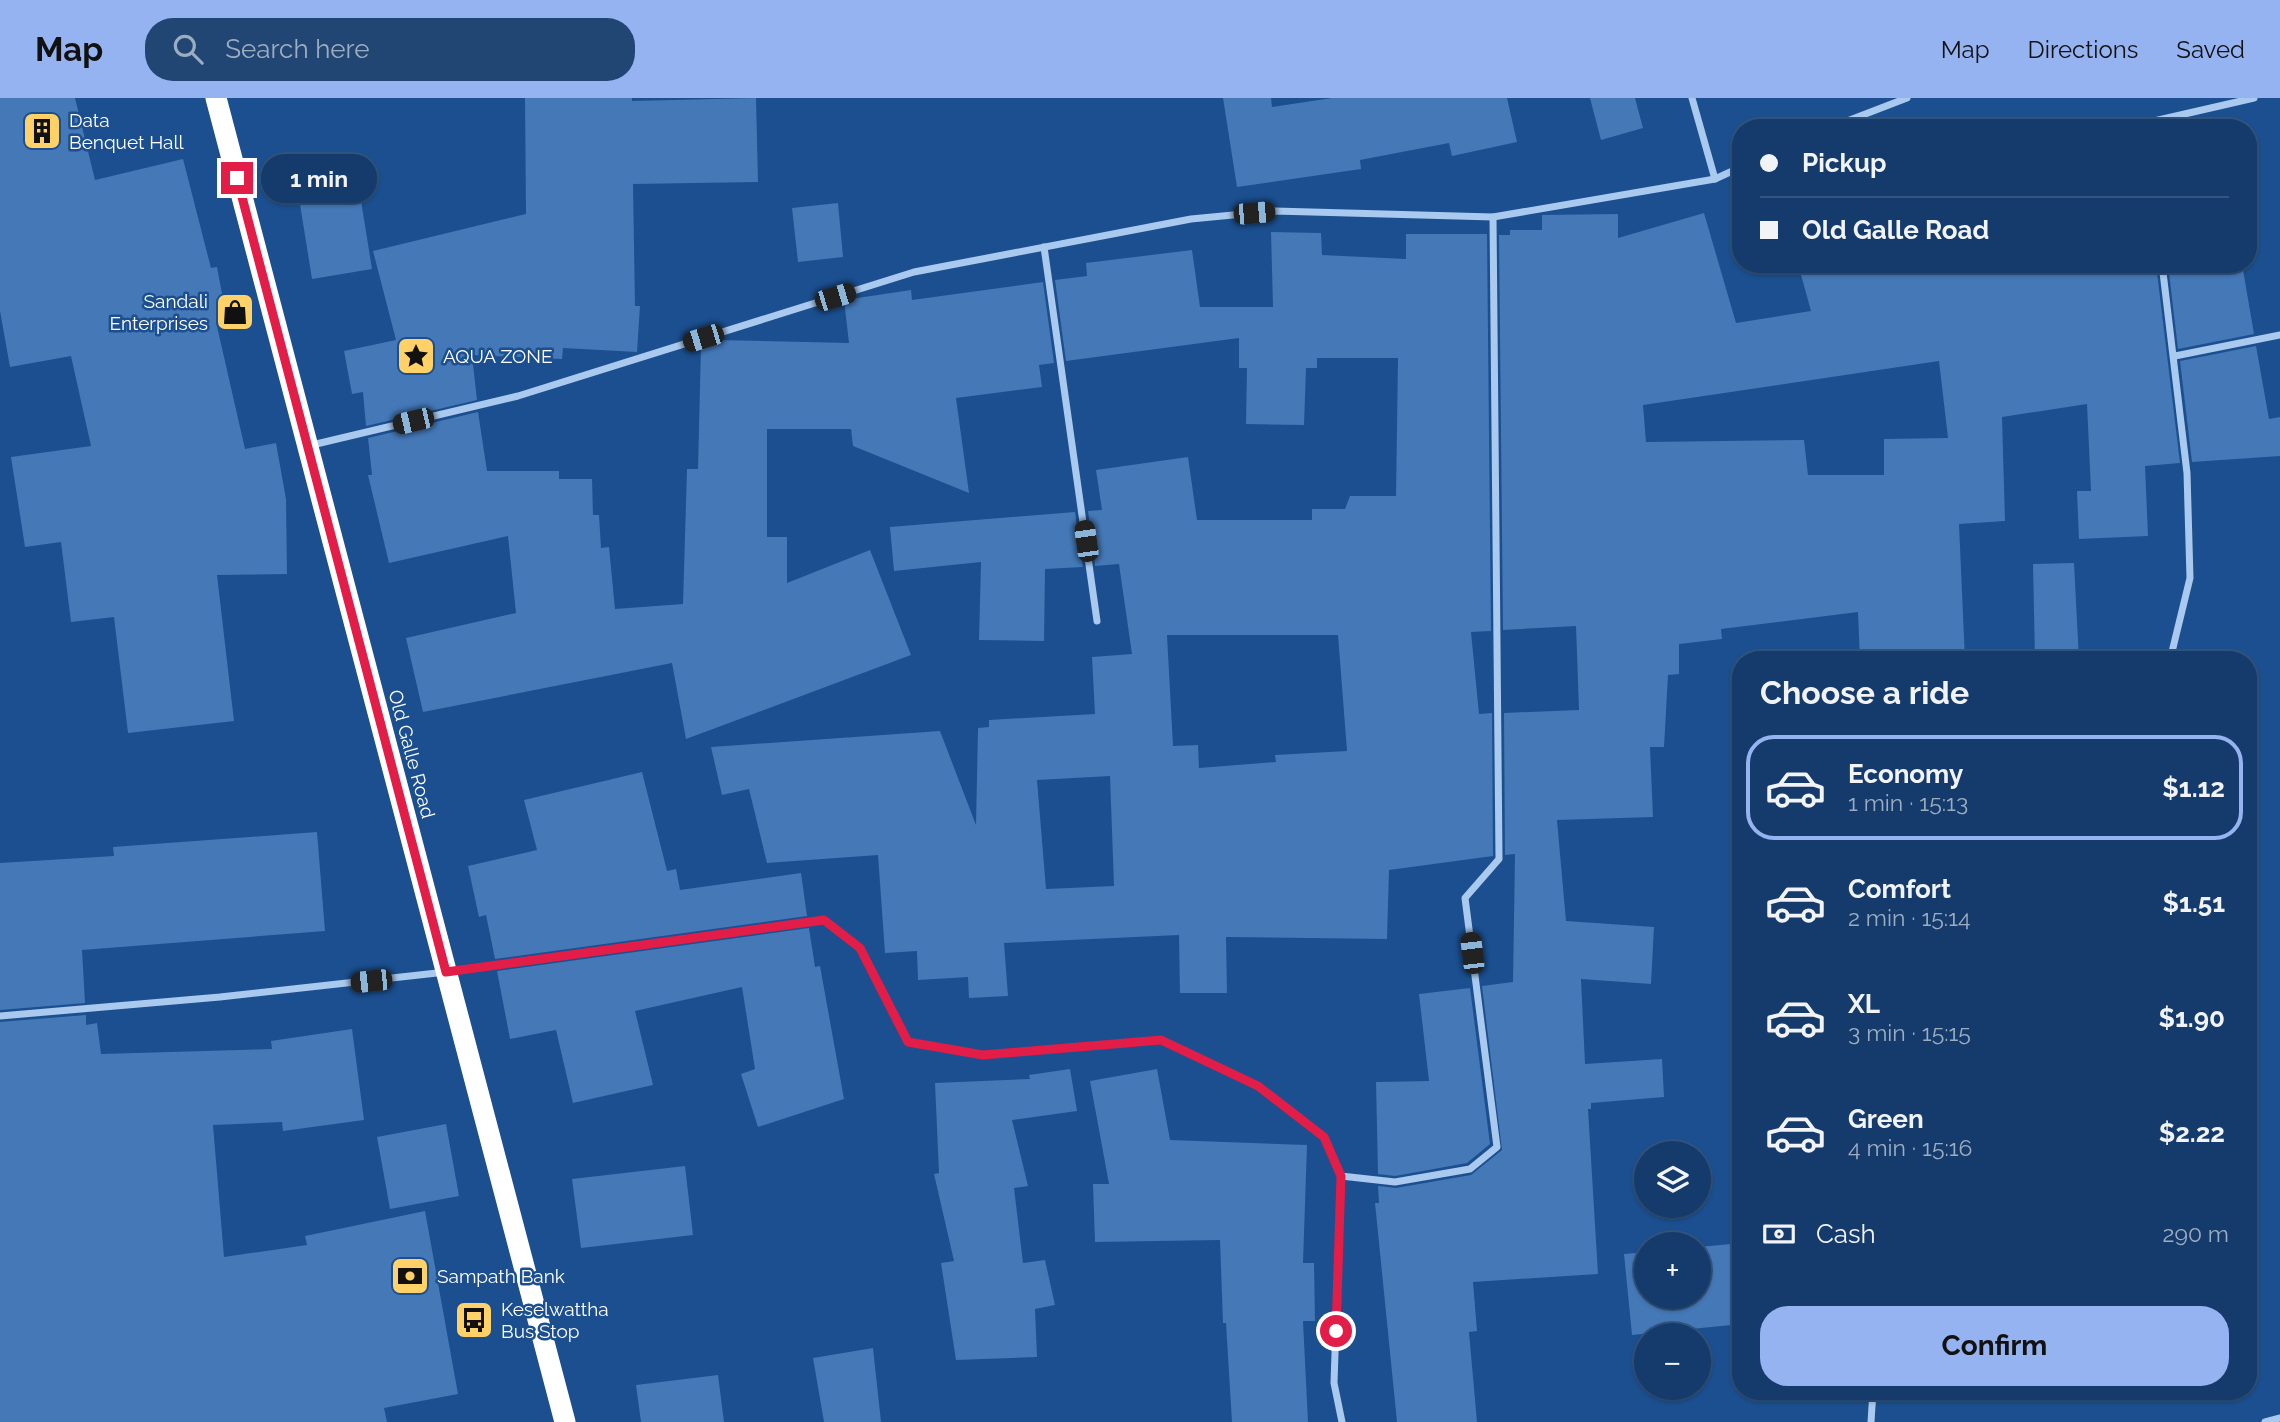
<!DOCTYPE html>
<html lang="en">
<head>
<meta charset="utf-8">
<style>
	body { margin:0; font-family:Raleway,sans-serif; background:#214673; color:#f1f3f6; height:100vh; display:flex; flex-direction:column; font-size:26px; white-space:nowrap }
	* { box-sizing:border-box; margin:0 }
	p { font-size:23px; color:#9dadc1 }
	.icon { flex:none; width:38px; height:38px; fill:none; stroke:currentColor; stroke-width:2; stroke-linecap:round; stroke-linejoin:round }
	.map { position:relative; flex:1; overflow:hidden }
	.details { position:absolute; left:1732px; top:553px; width:525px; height:749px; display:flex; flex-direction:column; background:#143b6b; border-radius:28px; box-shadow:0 2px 5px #0004,0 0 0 2px #33557e }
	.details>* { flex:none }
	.hud { position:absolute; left:1732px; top:21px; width:525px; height:154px; border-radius:28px; box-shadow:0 2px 5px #0004,0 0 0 2px #33557e; display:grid; align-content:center; height:154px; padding:0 28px; background:#143b6b }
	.buttons { position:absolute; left:1634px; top:1043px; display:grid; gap:14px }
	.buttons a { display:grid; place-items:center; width:77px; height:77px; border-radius:50%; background:#143b6b; box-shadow:0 2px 5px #0004,0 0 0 2px #33557e; font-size:35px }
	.end { position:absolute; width:32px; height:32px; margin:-16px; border:9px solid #e11d48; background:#fff; box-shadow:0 0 0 4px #fff }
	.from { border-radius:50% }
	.bubble { position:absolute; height:49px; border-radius:24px; background:#143b6b; box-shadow:0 2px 5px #0004,0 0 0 2px #33557e; font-size:23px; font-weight:700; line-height:49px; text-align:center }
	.car { position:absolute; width:21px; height:42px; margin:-21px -10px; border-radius:9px; box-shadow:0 0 5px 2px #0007; background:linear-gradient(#222 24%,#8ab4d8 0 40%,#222 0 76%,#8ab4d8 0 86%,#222 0) }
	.hud b { display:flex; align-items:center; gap:24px; height:66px; font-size:26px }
	.hud b+b { border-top:2px solid #33557e }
	.hud i { width:18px; height:18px; background:#f1f3f6 }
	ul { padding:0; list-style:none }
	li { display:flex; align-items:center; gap:21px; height:105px; margin:0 14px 10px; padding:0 14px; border:4px solid transparent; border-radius:28px }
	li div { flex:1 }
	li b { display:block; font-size:26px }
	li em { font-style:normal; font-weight:700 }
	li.on { border-color:#95b2f1 }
	li>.icon { width:63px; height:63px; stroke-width:1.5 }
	h2 { padding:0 28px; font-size:32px; line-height:84px }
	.pay { display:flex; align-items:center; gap:18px; height:77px; padding:0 28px; font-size:26px }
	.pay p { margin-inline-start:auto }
	.primary-button { display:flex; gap:14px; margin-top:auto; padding:14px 28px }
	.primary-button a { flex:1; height:80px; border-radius:28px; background:#95b2f1; color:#111; font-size:28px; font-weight:700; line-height:80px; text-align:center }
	header { display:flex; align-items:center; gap:42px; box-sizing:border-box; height:98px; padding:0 35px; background:#95b2f1; color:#111 }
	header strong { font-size:33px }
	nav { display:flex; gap:38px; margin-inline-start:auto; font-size:24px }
	.search { width:490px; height:63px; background:#214673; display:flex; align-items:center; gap:18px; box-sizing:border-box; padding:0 24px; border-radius:28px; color:#9dadc1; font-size:26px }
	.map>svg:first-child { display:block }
	.building { fill:#4478b7; fill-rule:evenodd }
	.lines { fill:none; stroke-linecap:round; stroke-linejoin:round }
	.street { stroke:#a9c9ee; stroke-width:7 }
	.highway { stroke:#fff; stroke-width:21 }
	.route { stroke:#e11d48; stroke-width:9 }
	.labels { text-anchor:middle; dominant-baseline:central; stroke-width:5; stroke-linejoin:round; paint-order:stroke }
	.poi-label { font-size:19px; fill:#fff; stroke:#1b4f8f; text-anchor:start }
	.street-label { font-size:19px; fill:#fff; stroke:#1b4f8f }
</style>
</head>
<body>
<header>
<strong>Map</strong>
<div class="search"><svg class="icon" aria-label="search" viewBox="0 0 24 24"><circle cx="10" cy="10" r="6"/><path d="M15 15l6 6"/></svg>Search here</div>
<nav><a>Map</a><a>Directions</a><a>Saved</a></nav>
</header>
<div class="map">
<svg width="2280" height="1324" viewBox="0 0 2280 1324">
	<rect width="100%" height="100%" fill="#1b4f8f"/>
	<g class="building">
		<path d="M0 0H75L95 82 183 61 211 170 217 169 227 222 216 224 245 351 276 345 286 401 287 476 217 477 234 623 128 635 114 519 71 524 61 444 25 449 11 359 91 348 71 258 10 269 0 213Z"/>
		<path d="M525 0H632V3L756 0 758 84 633 86 635 208H640L637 254 563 250 562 261 472 257 477 302 366 328 363 294 352 296 344 253 396 242 373 153 526 116Z"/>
		<path d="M1223 0H1271L1272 9 1332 0H1507L1517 44 1452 58 1449 45 1360 62 1361 71 1237 89Z"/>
		<path d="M1590 0H1635L1643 30 1601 42Z"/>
		<path d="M359 90 372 171 312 181 299 100Z"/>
		<path d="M838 105 843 159 798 164 792 110Z"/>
		<path d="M1704 115 1736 225 1811 213 1798 166H2156L2180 365 2145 368 2148 438 2079 441 2077 393H2091L2087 306 2002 319 2005 423 1959 426 1965 562H1860L1858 514 1721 531 1722 541 1679 546V576L1668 577 1664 649H1650L1653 719 1557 722 1566 823 1654 829 1651 886 1581 881 1585 966 1662 961 1664 999 1591 1005V1011H1588L1598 1176 1473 1184 1477 1233 1469 1234 1477 1324H1397L1375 1105H1379L1378 1088 1396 1090 1471 1077 1502 1052 1482 888 1513 884 1515 756 1505 757 1504 615 1579 612 1576 528 1503 532 1499 137H1510V132H1542V117L1618 116V140ZM1939 263 1948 340 1884 341V377H1808L1804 342 1646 344 1643 307Z"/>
		<path d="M1271 134 1321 135 1322 157 1406 161V136H1487L1491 533 1471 534 1479 616 1492 615 1493 758 1389 772 1387 841 1226 839 1227 895H1180L1179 837 1004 845 1008 898 969 900 968 879 918 882 917 853 885 855 878 757 767 765 749 691 722 697 711 649 940 633 976 727 978 630 989 629V622L1095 616 1092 559 1132 556 1119 466 1095 468 1088 413 1102 412 1096 372 1188 359 1197 422H1312V411H1345L1350 398H1396L1398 260H1317V270H1306L1304 327 1246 326 1247 270H1239V240L1066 263 1055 182 1087 178 1086 165 1192 152 1200 209H1273ZM1167 537H1338L1347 653 1275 657 1276 664 1199 670 1198 647 1173 648ZM1110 678 1114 788 1046 791 1037 682Z"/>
		<path d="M2168 166H2242L2254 236 2178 251Z"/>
		<path d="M1043 184 1054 265 1039 267 1042 289 956 300 969 395 853 348 851 331H767V439H787V485L870 452 911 557 686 641 672 565 423 614 406 540 516 515 508 438 389 465 368 377H372L368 340 478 314 487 373H559V381H592L593 417H599L601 450 609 449 615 511 683 506 687 371H698L701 247 717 242 849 245 844 202 911 192 912 202Z"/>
		<path d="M2256 248 2269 321 2280 319V358L2192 364 2180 263Z"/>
		<path d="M1075 414 1083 469 1045 471 1044 543 979 542 981 464 894 473 890 429Z"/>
		<path d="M2074 465 2079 562H2035L2033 466Z"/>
		<path d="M642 674 667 773 676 771 680 792 801 775 807 818 495 861 486 817 479 819 468 768 537 752 524 702Z"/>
		<path d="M317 734 325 833 82 852 85 905 0 912V765L114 758 113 749Z"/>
		<path d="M809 830 815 869 820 868 844 1001 758 1029 741 976 755 971 742 889 635 913 653 987 573 1005 556 932 510 941 497 873Z"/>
		<path d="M1470 890 1490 1046 1467 1065 1395 1078 1378 1076 1376 984 1429 983 1419 896Z"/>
		<path d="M86 917V927L97 925 101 956 272 951 271 943 352 931 364 1022 283 1033 282 1024 213 1027 224 1159 307 1147 305 1138 425 1113 458 1296 384 1310 387 1324H0V924Z"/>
		<path d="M1070 971 1077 1013 1012 1022 1028 1088 1014 1090 1023 1165 1045 1162 1055 1207 1035 1211 1037 1259 956 1262 941 1165 954 1163 934 1076 939 1075 935 985 1030 981 1029 977Z"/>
		<path d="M1157 971 1170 1042 1307 1047 1303 1165H1314L1315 1223H1303L1308 1324H1232L1226 1225H1223L1220 1142 1095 1144 1093 1086H1109L1090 983Z"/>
		<path d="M446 1026 459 1098 390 1111 377 1039Z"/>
		<path d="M685 1068 693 1137 581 1150 572 1081Z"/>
		<path d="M1741 1145V1226L1632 1237 1624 1156 1647 1154V1199H1699V1149Z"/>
		<path d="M873 1250 881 1324H824L813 1260Z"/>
		<path d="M718 1277 724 1324H641L636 1287Z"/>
	</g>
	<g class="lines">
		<g class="street">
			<path d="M1692 0 1715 81"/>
			<path d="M1829 30 1907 0"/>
			<path d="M2141 30V26L2254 0"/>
			<path d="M1044 149 1097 523"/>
			<path d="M2162 166 2187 375 2190 480 2170 562"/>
			<path d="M2175 258 2280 237"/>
			<path d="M312 347 518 298 914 174 1191 121 1275 113 1493 119 1715 81 1741 69"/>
			<path d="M0 918 220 899 446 874 824 822 860 850 908 944 983 957 1161 942 1258 988 1324 1039 1341 1078 1334 1285 1342 1324"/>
			<path d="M1341 1078 1395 1084 1470 1071 1497 1049 1465 800 1499 761 1493 119"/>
			<path d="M1871 1324 1873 1293"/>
			<path d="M2265 1324 2280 1320"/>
		</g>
		<path class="highway" d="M216 0 565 1324"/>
	</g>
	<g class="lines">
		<path class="route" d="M237 80 446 874 824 822 860 850 908 944 983 957 1161 942 1258 988 1324 1039 1341 1078 1336 1233"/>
	</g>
	<defs>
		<symbol id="building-square" viewBox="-11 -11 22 22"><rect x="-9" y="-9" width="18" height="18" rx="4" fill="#ffd166" stroke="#1b4f8f"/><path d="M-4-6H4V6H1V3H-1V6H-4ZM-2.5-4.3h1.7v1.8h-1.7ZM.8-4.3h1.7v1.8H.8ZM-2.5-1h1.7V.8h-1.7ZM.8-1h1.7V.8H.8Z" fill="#111"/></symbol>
		<symbol id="shop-square" viewBox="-11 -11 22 22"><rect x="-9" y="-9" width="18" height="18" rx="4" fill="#ffd166" stroke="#1b4f8f"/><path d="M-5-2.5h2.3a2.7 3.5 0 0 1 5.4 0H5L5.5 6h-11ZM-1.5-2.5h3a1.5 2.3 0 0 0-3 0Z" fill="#111"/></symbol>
		<symbol id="sight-square" viewBox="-11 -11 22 22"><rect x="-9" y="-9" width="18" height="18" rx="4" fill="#ffd166" stroke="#1b4f8f"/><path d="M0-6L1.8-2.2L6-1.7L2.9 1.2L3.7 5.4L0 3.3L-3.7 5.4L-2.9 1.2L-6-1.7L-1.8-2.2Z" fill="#111"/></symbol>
		<symbol id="bank-square" viewBox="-11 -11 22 22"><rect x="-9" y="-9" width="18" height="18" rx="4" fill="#ffd166" stroke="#1b4f8f"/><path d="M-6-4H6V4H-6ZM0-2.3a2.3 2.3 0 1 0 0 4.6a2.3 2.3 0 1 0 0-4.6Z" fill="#111"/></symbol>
		<symbol id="bus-square" viewBox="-11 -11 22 22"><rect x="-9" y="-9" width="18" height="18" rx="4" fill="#ffd166" stroke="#1b4f8f"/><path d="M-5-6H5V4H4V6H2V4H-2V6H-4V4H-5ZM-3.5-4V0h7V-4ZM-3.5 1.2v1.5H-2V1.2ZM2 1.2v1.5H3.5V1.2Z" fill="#111"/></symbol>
	</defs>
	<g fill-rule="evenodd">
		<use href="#building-square" x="20" y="11" width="44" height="44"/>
		<use href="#shop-square" x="213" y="192" width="44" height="44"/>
		<use href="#sight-square" x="394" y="236" width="44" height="44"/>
		<use href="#bank-square" x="388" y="1156" width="44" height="44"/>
		<use href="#bus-square" x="452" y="1200" width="44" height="44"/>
	</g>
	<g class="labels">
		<g class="poi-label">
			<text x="69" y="22">Data<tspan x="69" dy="22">Benquet Hall</tspan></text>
			<text x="208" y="203" text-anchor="end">Sandali<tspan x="208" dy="22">Enterprises</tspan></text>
			<text x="443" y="258">AQUA ZONE</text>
			<text x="437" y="1178">Sampath Bank</text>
			<text x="501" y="1211">Keselwattha<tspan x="501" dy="22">Bus Stop</tspan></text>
		</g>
		<g class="street-label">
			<text transform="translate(412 656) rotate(75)">Old Galle Road</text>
		</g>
	</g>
</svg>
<div class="buttons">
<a><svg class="icon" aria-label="layers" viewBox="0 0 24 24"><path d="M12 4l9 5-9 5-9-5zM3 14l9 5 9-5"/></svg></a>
<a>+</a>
<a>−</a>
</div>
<i class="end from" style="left:1336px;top:1233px"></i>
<i class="end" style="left:237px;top:80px"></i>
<div class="bubble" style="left:261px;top:56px;width:116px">1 min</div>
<i class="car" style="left:1254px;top:115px;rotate:85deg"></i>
<i class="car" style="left:835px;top:199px;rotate:73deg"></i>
<i class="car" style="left:703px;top:240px;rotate:253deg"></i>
<i class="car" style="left:413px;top:323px;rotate:257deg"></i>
<i class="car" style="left:1086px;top:443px;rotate:352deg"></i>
<i class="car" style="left:1472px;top:855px;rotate:353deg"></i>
<i class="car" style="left:371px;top:883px;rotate:264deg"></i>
<div class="hud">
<b><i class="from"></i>Pickup</b>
<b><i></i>Old Galle Road</b>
</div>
<section class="details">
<h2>Choose a ride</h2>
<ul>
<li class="on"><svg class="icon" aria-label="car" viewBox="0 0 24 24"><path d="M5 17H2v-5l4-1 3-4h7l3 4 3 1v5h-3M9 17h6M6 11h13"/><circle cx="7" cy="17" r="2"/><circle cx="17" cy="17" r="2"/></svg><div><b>Economy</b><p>1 min · 15:13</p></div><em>$1.12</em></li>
<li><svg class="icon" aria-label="car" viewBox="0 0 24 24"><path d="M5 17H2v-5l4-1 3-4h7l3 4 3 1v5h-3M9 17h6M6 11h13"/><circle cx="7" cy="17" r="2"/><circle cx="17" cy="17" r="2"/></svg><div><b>Comfort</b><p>2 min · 15:14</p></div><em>$1.51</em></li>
<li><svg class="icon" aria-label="car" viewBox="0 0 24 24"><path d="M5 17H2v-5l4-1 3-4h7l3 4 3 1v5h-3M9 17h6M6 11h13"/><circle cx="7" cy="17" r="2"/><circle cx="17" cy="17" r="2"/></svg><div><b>XL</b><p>3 min · 15:15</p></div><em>$1.90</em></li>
<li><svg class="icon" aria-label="car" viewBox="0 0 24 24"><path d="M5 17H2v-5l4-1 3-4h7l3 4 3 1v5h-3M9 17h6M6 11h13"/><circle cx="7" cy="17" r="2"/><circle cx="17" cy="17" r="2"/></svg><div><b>Green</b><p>4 min · 15:16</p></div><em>$2.22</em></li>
</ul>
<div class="pay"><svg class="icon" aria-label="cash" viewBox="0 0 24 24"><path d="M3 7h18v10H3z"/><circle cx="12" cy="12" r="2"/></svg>Cash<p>290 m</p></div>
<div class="primary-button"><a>Confirm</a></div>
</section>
</div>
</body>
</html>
